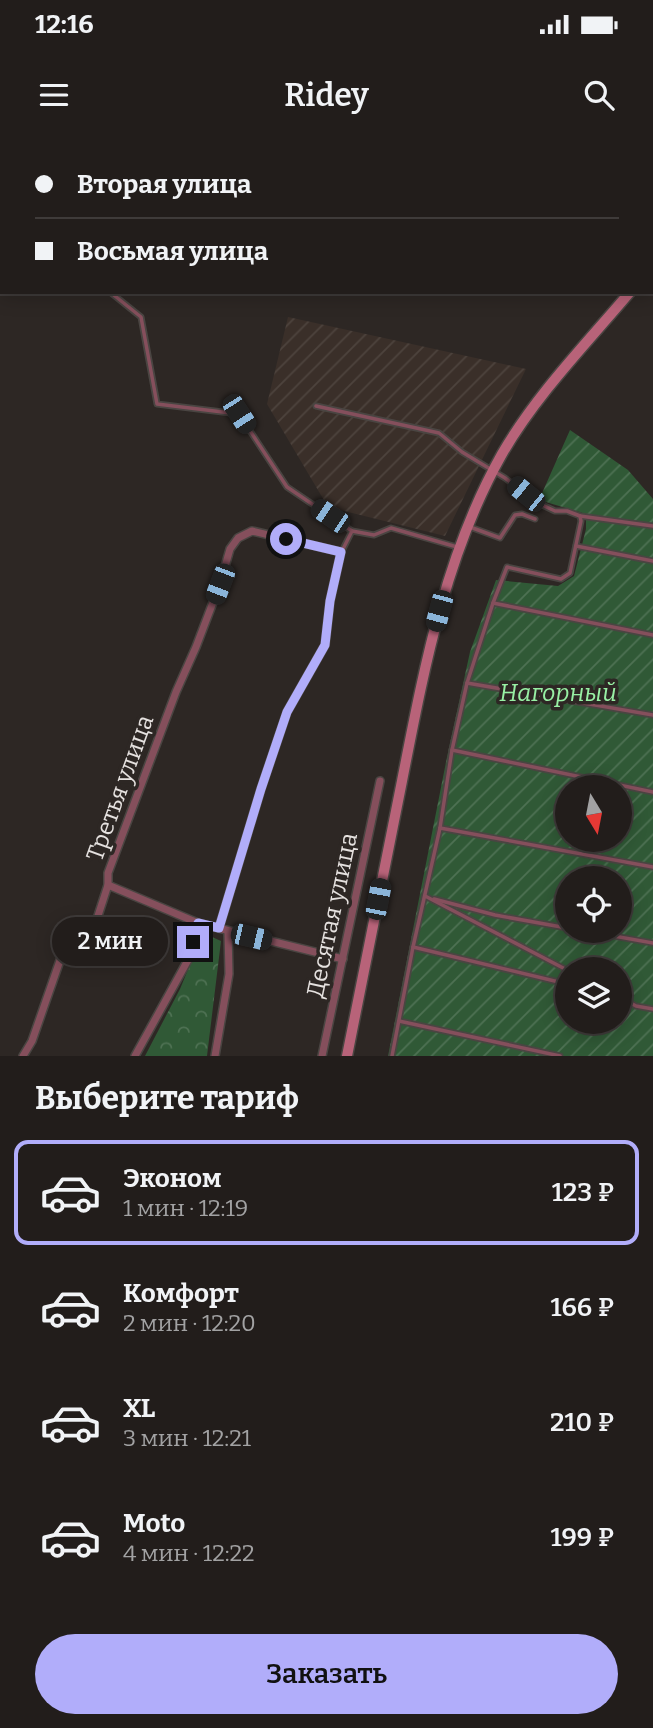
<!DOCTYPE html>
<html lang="ru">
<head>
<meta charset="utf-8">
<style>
	body { margin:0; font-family:Bitter,serif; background:#2e2a28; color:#f1f3f6; height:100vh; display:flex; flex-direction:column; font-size:26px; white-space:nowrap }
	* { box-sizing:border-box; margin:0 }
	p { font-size:23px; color:#a2a2a3 }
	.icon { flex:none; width:38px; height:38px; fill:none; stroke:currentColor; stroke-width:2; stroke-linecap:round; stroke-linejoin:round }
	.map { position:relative; height:916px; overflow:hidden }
	.panel { display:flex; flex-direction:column; background:#221d1b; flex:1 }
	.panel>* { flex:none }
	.top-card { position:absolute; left:0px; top:0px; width:654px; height:154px; box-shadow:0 4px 18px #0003,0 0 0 2px #3f3b3a; display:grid; align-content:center; height:154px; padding:0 35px; background:#221d1b }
	.needle { width:46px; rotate:170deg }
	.buttons { position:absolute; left:555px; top:635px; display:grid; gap:14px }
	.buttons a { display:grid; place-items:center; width:77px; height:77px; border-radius:50%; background:#221d1b; box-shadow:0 4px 18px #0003,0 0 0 2px #3f3b3a; font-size:35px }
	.end { position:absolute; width:32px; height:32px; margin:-16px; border:9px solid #b1adfa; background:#111; box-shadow:0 0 0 4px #111 }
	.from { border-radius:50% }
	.bubble { position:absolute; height:49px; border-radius:24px; background:#221d1b; box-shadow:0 4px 18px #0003,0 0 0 2px #3f3b3a; font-size:23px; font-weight:600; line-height:49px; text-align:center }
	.car { position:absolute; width:21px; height:42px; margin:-21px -10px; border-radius:9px; box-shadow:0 0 5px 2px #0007; background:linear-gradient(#222 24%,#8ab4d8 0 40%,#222 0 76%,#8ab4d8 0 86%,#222 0) }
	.top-card b { display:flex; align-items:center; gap:24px; height:66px; font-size:26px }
	.top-card b+b { border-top:2px solid #3f3b3a }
	.top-card i { width:18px; height:18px; background:#f1f3f6 }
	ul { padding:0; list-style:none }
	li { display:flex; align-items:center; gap:21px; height:105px; margin:0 14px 10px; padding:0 21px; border:4px solid transparent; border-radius:14px }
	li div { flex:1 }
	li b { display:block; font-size:26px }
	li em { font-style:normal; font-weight:600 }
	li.selected { border-color:#b1adfa }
	li>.icon { width:63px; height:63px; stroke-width:1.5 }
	h2 { padding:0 35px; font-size:32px; line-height:84px }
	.primary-button { display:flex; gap:14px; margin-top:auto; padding:14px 35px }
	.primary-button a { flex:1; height:80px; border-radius:42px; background:#b1adfa; color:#111; font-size:28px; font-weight:600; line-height:80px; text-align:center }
	.status { display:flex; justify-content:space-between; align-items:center; height:49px; padding:0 35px; background:#221d1b; direction:ltr }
	.status svg { height:19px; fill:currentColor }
	header { display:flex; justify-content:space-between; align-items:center; height:91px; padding:0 35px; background:#221d1b; font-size:32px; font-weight:600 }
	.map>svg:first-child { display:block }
	.industrial { fill:url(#industrial-furrows) }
	.forest { fill:url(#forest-crowns) }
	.garden { fill:url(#garden-furrows); fill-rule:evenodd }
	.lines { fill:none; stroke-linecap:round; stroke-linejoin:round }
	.lane-casing { stroke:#4a4542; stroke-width:7 }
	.street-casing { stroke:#4a4542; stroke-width:10 }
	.secondary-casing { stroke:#4a4542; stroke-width:13 }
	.lane { stroke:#854f5c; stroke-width:3.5 }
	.street { stroke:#854f5c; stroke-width:7 }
	.secondary { stroke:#b86379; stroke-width:10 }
	.route { stroke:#b1adfa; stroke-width:9 }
	.labels { text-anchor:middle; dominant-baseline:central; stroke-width:7; stroke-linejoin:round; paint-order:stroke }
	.park-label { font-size:24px; font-style:italic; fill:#98f0a4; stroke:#2d2724 }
	.street-label { font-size:24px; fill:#e5e1df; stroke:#2d2724 }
</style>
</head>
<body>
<div class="status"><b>12:16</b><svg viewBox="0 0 49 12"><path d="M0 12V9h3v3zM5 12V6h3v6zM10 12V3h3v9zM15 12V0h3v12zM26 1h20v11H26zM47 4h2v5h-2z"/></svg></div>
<header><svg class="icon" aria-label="menu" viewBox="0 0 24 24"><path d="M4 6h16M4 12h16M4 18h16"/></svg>Ridey<svg class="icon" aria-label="search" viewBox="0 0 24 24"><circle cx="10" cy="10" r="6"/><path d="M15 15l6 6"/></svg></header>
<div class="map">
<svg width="653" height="916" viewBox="0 0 653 916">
	<defs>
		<pattern id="industrial-furrows" width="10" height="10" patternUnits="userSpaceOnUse" patternTransform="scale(1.75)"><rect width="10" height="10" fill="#3a2f29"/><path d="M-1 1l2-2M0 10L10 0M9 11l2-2" fill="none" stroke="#4d433d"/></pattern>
		<pattern id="forest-crowns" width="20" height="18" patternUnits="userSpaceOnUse" patternTransform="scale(1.75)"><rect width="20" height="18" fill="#305936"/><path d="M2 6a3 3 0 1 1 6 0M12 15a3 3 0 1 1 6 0" fill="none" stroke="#4e7153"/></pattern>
		<pattern id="garden-furrows" width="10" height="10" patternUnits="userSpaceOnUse" patternTransform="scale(1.75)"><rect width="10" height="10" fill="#305936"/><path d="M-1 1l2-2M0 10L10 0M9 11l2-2" fill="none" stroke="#4e7153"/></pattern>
	</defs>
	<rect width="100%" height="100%" fill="#2d2724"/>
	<path class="industrial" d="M288 177 526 229 445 396 328 367 267 264Z"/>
	<path class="forest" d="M203 793 221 801 207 916H145L180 849Z"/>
	<path class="garden" d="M570 290 628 330 653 359V916H388L447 617 470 512 496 440 558 446 574 436 586 389V374L539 360ZM567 648H620V700H567ZM567 738H620V791H567ZM567 830H620V882H567Z"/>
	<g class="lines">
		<defs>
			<g id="lane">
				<path d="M0 127H2"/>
				<path d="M110 152 141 177 157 264 239 274 287 347 352 391"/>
				<path d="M316 266 439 293 462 312 505 338 538 363 555 371H567L580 376 581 381 570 433 561 439 507 427 493 463 467 543 452 610 440 688 413 807 392 916"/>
				<path d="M580 376 653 386"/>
				<path d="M470 387 500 398 515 375 522 374 535 379"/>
				<path d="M576 406 653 421"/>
				<path d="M342 411 352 391 374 395 391 388 457 407"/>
				<path d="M493 463 653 495"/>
				<path d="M467 543 653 575"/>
				<path d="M452 610 653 652"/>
				<path d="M440 688 653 727"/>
				<path d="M425 756 567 830"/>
				<path d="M434 759 495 775 567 788"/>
				<path d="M586 791 653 803"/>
				<path d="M413 807 567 844"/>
				<path d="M620 857 636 866 653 869"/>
				<path d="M399 881 560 916"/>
			</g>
			<g id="street">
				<path d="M108 745 198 783 343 819"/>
				<path d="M23 916 32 901 64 809 86 793 95 785 108 745V733L176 552 196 507 220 444 230 409 238 398 252 391 341 412 330 461 325 505 287 572 261 649 219 788"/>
				<path d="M135 916 188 820 198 783"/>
				<path d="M215 916 229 834 228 792"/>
				<path d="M322 916 380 641"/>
			</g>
			<path id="secondary" d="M347 916C365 824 384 733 402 641 424 529 445 415 502 314 536 255 586 204 630 152"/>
		</defs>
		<use href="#lane" class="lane-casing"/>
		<use href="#street" class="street-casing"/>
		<use href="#secondary" class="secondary-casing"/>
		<use href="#lane" class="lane"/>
		<use href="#street" class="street"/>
		<use href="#secondary" class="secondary"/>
	</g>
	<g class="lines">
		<path class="route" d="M193 802 198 783 219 788 261 649 287 572 325 505 330 461 341 412 286 399"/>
	</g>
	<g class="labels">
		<g class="park-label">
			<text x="558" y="553">Нагорный</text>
		</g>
		<g class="street-label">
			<text transform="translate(120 648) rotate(-70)">Третья улица</text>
			<text transform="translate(332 775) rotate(-78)">Десятая улица</text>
		</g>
	</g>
</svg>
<div class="buttons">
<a><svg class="needle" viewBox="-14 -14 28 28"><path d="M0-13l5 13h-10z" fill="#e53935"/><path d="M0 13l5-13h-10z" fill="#a2a2a3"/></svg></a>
<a><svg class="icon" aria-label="locate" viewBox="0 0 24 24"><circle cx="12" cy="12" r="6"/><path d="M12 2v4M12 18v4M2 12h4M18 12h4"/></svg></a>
<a><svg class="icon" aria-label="layers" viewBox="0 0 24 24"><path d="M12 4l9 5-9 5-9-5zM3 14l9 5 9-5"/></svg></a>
</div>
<i class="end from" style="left:286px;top:399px"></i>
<i class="end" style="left:193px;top:802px"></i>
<div class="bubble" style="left:52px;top:777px;width:116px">2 мин</div>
<i class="car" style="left:239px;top:274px;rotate:147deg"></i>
<i class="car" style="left:526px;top:354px;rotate:309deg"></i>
<i class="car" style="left:330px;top:376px;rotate:304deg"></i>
<i class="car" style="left:220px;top:444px;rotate:201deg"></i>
<i class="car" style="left:439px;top:471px;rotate:195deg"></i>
<i class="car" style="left:378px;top:759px;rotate:11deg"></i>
<i class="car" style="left:251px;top:797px;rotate:103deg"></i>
<div class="top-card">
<b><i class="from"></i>Вторая улица</b>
<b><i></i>Восьмая улица</b>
</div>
</div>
<section class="panel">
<h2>Выберите тариф</h2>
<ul>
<li class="selected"><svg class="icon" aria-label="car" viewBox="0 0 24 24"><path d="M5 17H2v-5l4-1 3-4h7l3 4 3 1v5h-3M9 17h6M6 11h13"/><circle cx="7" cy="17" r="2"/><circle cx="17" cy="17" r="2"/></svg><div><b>Эконом</b><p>1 мин · 12:19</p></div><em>123 ₽</em></li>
<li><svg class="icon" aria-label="car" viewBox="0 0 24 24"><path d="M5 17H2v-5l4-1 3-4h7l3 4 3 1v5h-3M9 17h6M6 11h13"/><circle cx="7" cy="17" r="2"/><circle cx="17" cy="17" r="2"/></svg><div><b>Комфорт</b><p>2 мин · 12:20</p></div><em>166 ₽</em></li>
<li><svg class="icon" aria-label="car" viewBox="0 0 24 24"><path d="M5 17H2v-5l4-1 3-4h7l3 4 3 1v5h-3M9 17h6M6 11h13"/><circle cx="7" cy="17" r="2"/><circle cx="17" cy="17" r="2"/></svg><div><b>XL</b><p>3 мин · 12:21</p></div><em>210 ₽</em></li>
<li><svg class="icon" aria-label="car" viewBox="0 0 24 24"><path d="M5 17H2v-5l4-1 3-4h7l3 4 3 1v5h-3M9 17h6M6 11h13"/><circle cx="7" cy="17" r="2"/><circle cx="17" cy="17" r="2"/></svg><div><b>Moto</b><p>4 мин · 12:22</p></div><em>199 ₽</em></li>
</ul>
<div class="primary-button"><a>Заказать</a></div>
</section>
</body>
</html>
